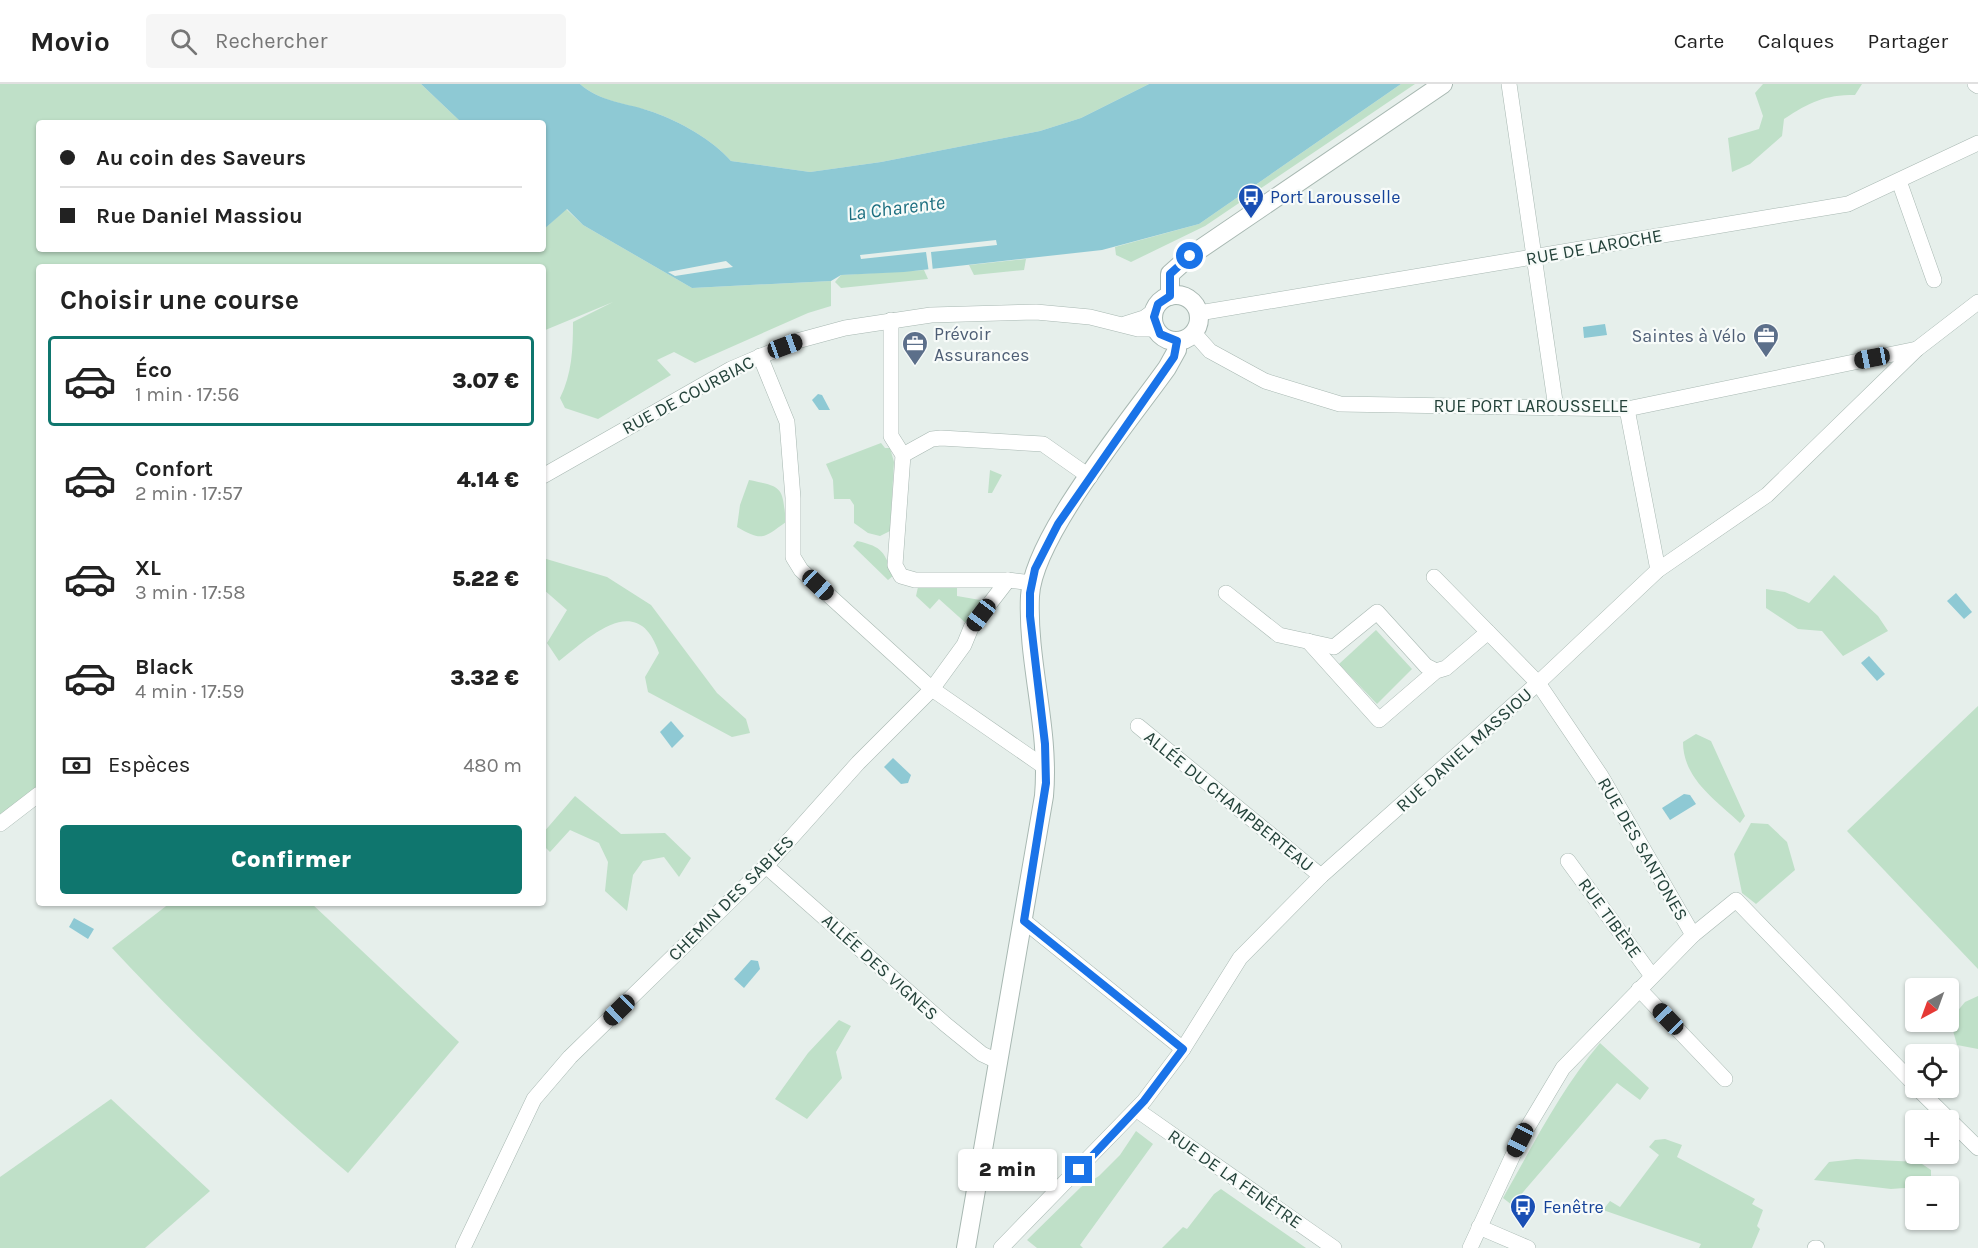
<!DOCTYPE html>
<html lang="fr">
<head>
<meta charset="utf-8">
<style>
	body { margin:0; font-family:Karla,sans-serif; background:#f6f6f6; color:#222; height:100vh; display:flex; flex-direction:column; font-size:22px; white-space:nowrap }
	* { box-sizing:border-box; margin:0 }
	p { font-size:20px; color:#767676 }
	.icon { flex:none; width:33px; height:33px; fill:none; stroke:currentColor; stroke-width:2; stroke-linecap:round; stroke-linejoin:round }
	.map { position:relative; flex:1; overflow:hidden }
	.drawer { position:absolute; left:36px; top:180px; width:510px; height:642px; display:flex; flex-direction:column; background:#fff; border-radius:6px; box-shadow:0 2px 4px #0004 }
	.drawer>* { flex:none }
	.banner { position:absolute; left:36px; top:36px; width:510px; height:132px; border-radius:6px; box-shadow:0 2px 4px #0004; display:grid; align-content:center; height:132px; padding:0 24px; background:#fff }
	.needle { width:39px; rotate:221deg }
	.fabs { position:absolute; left:1905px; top:894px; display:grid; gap:12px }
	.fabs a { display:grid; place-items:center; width:54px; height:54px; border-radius:6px; background:#fff; box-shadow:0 2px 4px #0004; font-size:30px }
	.end { position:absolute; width:27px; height:27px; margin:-14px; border:8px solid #1a73e8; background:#fff; box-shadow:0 0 0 3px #fff }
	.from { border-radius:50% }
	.bubble { position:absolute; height:42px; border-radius:6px; background:#fff; box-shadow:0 2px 4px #0004; font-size:20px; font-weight:800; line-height:42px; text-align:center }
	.car { position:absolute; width:18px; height:36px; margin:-18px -9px; border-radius:8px; box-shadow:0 0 4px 2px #0007; background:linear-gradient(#222 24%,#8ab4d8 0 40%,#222 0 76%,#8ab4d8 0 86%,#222 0) }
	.banner b { display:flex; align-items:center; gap:21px; height:57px; font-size:22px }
	.banner b+b { border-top:2px solid #e0e0e0 }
	.banner i { width:15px; height:15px; background:#222 }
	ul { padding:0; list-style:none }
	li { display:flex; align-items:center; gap:18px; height:90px; margin:0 12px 9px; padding:0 12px; border:3px solid transparent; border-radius:6px }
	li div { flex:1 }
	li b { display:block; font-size:22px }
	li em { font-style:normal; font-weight:800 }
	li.selected { border-color:#0f766e }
	li>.icon { width:54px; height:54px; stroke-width:1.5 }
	h2 { padding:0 24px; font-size:27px; line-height:72px }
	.pay { display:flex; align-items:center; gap:15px; height:66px; padding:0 24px; font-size:22px }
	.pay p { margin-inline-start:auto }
	.action { display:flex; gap:12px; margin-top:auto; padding:12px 24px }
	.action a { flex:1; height:69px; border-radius:6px; background:#0f766e; color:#fff; font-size:24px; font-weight:800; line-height:69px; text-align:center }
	header { display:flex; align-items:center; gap:36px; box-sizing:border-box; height:84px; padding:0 30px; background:#fff; border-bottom:2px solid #e0e0e0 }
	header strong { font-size:28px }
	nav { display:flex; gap:33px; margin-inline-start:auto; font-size:21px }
	.search { width:420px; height:54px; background:#f6f6f6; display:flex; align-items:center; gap:15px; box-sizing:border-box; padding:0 21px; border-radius:6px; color:#767676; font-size:22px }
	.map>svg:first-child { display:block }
	.green { fill:#bfe0c8 }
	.water { fill:#8ec9d4 }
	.pier { fill:#e6efeb }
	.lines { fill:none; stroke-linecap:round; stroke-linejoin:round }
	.minor-casing { stroke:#a8b8b2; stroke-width:16 }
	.tertiary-casing { stroke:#a8b8b2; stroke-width:20 }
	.minor { stroke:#fff; stroke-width:15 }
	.tertiary { stroke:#fff; stroke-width:18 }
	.route { stroke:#1a73e8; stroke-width:8 }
	.labels { text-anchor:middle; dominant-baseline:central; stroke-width:4.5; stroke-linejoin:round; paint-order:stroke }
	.transit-label { font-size:18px; fill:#164399; stroke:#f7fbf9; text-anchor:start }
	.street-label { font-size:18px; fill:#24423a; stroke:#f7fbf9 }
	.service-label { font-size:18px; fill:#4e5e75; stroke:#f7fbf9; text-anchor:start }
	.water-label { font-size:20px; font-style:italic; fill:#1c6f80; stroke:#f7fbf9 }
</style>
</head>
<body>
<header>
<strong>Movio</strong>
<div class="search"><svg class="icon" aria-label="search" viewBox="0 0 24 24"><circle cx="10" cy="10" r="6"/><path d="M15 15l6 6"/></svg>Rechercher</div>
<nav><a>Carte</a><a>Calques</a><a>Partager</a></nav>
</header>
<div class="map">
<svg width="1978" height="1164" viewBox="0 0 1978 1164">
	<rect width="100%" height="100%" fill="#e6efeb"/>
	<g class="green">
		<path d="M0 0H421L462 39H39V165H543V146L566 125 583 141 692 204 831 197V222L808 229 695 279 674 268 657 276 671 291 598 335 565 324 560 314C572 290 573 265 573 238L613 218 543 247V183H39V703L0 736Z"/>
		<path d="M580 0H1149L1081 34 1040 47 881 78 810 88 731 77C712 55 680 38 653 28 628 20 600 18 580 0Z"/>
		<path d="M1401 0H1415L1205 142 1131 178 1116 171 1115 163 1199 140Z"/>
		<path d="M1763 0H1862L1855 11C1824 11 1810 18 1784 35L1782 52 1750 80 1732 88 1728 54 1759 45 1763 32 1755 9Z"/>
		<path d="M1026 175 1024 186 974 191 969 181Z"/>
		<path d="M924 186 928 195 841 204 835 198 841 191Z"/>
		<path d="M881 359 885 364H890L894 378 890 447 880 452 868 449 854 439V421L850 415H834L833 396 826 380Z"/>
		<path d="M990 386 1002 391 992 409H988Z"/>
		<path d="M749 396C784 403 782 403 786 438 763 454 763 458 737 443L740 421Z"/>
		<path d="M857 457C884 463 883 468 894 491L888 496 853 462Z"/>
		<path d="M543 474 607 493 651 521 717 609 746 635 750 649 732 653 648 608 645 593 659 569C638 506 591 552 559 577L547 559 567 526 543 505Z"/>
		<path d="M1834 491 1878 532 1888 547 1843 572 1822 547 1798 545 1766 524V505L1785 508 1809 519Z"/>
		<path d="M918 503H957V512L986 517 968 541 939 515 930 525 916 512Z"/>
		<path d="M1376 546 1412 585 1377 620 1339 580Z"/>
		<path d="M1978 622V885L1847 747Z"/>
		<path d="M1696 650 1711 657 1745 732 1740 739C1716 716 1683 695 1683 658Z"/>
		<path d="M575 712 621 750 665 749 691 774 679 793 664 773 643 777 633 791 627 827 605 807 608 778 599 759 570 746 550 768 543 761V749Z"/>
		<path d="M1751 739 1768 740 1787 758 1795 786 1756 820 1742 809 1734 770Z"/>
		<path d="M170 819H311L459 958 348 1089C265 1018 186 944 112 864Z"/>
		<path d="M1978 912V965L1957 961 1950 936 1965 918Z"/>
		<path d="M839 936 851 942 836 968 842 994 807 1035 775 1015 808 969Z"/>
		<path d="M1600 959 1649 1004 1640 1016 1617 999 1512 1121 1503 1114C1533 1061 1561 1005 1600 959Z"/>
		<path d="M111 1015 210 1107 145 1164H0V1093Z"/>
		<path d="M1136 1047 1153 1060 1080 1161 1083 1164H1037L1027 1156 1081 1103 1099 1092 1120 1071Z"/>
		<path d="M1665 1055 1682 1061 1677 1073 1755 1115 1752 1120 1763 1126 1757 1142 1760 1145 1752 1164H1699L1701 1160 1603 1126 1610 1117 1620 1123 1659 1071 1649 1063 1655 1056Z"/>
		<path d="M1856 1075 1919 1078 1931 1086V1102L1891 1105 1814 1096 1829 1078Z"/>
		<path d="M1221 1105 1306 1164H1162L1183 1143 1187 1145 1214 1110Z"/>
	</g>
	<g class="water">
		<path d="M421 0H580C600 18 628 19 653 28 680 38 712 55 731 77L810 88 881 78 1040 47 1081 34 1149 0H1401L1199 140 1102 166 904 188 841 191 831 197 692 204 583 141 567 125 543 146V39H462Z"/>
		<path d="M1605 240 1607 251 1584 254 1583 243Z"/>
		<path d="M818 310 822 311 830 326H819L812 316Z"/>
		<path d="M1956 509 1972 528 1964 535 1947 517Z"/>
		<path d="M1869 572 1885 590 1877 597 1861 579Z"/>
		<path d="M671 637 684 652 672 664 660 648Z"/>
		<path d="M893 674 911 691 908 699 901 700 884 683Z"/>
		<path d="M1684 710 1690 711 1696 720 1670 736 1662 724Z"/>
		<path d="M74 834 94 845 88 855 69 843Z"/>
		<path d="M751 876 758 877 760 885 744 904 734 895Z"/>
	</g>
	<g class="pier">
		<path d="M996 156 997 161 931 168 933 188 929 189 926 168 861 175 860 171Z"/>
		<path d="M726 177 733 183 675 192 668 188Z"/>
	</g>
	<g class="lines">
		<defs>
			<g id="minor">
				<path d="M1509 0 1556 324"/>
				<path d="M1975 0 1978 2"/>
				<path d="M1899 97 1934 196"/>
				<path d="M1199 229 1848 120 1978 59"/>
				<path d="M891 236V352L903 371 895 481 901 492 915 496H1008L1032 499"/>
				<path d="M1125 240 1144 234 1155 226"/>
				<path d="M1194 249 1210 267 1265 297 1340 320 1627 325 1917 265"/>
				<path d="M760 272 787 338 793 414V473L801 486 932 605 1046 684"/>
				<path d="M1627 325 1658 486"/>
				<path d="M903 371 932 355 941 354 1043 360 1090 393"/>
				<path d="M543 392 731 285 797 257 845 244 931 231 1036 228 1090 233 1138 245H1157"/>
				<path d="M1434 493 1488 548"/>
				<path d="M1226 509 1279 551 1334 563 1377 528 1426 582 1436 587"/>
				<path d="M1308 557 1379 636 1436 587 1446 584 1488 548 1538 599 1601 692 1693 851"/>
				<path d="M1138 642 1321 792"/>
				<path d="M0 740 39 710"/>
				<path d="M1568 777 1652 892"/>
				<path d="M766 782 945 940 982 970 999 978"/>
				<path d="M1024 837 1183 965"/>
				<path d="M1639 905 1725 995"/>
				<path d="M1917 1004 1978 1064"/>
				<path d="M1137 1026 1334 1164"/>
				<path d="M1479 1143 1528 1164"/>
				<path d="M463 1164 534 1015 570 973 766 782 858 679 932 605 964 561 971 544 1008 496"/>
				<path d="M1001 1164 1144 1017 1183 965 1240 874 1321 792 1538 599 1658 486 1767 411 1917 265 1978 218"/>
				<path d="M1470 1164 1520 1056 1563 984 1693 851 1736 816 1916 1002"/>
				<path d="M1815 1164H1817"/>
			</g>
			<g id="tertiary">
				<circle cx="1176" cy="234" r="23"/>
				<path d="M1170 212V190L1190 172 1443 0"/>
				<path d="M966 1164 1044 712C1050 644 1027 579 1030 512 1033 453 1130 336 1167 284L1177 266V257"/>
			</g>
		</defs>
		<use href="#minor" class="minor-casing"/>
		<use href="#tertiary" class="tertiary-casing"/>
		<use href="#minor" class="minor"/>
		<use href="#tertiary" class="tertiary"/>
	</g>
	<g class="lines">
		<path class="route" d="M1079 1086 1144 1017 1183 965 1024 837 1046 699 1045 660 1030 532V509L1035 485 1058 440 1174 273 1177 257 1160 250 1154 233 1158 220 1170 212V190L1190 172"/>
	</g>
	<defs>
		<symbol id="bus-pin" viewBox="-11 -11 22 30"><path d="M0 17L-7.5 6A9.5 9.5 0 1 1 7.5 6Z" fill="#1a4fb4" stroke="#f7fbf9"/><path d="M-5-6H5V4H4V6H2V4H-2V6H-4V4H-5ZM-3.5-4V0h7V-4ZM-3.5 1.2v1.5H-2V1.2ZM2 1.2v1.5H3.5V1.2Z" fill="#fff"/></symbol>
		<symbol id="office-pin" viewBox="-11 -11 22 30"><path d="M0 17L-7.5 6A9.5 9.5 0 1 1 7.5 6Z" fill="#5c6f8a" stroke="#f7fbf9"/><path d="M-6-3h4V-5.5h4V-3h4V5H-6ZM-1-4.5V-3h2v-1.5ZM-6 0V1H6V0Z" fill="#fff"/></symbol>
	</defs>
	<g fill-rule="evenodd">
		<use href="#bus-pin" x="1236" y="98" width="30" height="40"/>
		<use href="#office-pin" x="1751" y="237" width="30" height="40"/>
		<use href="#office-pin" x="900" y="245" width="30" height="40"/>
		<use href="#bus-pin" x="1508" y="1108" width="30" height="40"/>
	</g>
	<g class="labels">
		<g class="transit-label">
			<text x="1270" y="113">Port Larousselle</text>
			<text x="1543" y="1123">Fenêtre</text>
		</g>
		<g class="street-label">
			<text transform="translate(1594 163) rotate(-10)">RUE DE LAROCHE</text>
			<text transform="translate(688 311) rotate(-28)">RUE DE COURBIAC</text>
			<text x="1531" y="322">RUE PORT LAROUSSELLE</text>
			<text transform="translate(1464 666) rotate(-42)">RUE DANIEL MASSIOU</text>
			<text transform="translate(1229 717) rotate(39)">ALLÉE DU CHAMPBERTEAU</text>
			<text transform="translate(1643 765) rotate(60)">RUE DES SANTONES</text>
			<text transform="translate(731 814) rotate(-45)">CHEMIN DES SABLES</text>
			<text transform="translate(1610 834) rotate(54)">RUE TIBÈRE</text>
			<text transform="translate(880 883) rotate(42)">ALLÉE DES VIGNES</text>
			<text transform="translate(1235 1095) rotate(35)">RUE DE LA FENÊTRE</text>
		</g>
		<g class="service-label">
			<text x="934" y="250">Prévoir<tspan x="934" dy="21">Assurances</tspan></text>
			<text x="1746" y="252" text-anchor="end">Saintes à Vélo</text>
		</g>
		<g class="water-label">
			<text transform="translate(896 124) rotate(-7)">La Charente</text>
		</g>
	</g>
</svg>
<div class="fabs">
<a><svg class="needle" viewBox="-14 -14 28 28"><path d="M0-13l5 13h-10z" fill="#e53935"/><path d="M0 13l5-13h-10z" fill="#767676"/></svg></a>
<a><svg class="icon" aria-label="locate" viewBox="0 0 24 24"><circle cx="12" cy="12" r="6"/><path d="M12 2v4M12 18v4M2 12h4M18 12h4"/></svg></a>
<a>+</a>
<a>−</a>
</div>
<i class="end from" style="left:1190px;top:172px"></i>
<i class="end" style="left:1079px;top:1086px"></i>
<div class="bubble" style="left:958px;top:1065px;width:99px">2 min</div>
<i class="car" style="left:785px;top:262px;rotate:70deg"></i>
<i class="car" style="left:1872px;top:274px;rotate:259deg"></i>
<i class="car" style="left:818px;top:501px;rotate:133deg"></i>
<i class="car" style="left:981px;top:531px;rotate:217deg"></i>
<i class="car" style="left:619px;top:926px;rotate:226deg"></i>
<i class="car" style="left:1668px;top:935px;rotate:316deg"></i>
<i class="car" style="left:1520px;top:1056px;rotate:207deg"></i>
<div class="banner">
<b><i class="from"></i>Au coin des Saveurs</b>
<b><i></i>Rue Daniel Massiou</b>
</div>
<section class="drawer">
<h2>Choisir une course</h2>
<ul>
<li class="selected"><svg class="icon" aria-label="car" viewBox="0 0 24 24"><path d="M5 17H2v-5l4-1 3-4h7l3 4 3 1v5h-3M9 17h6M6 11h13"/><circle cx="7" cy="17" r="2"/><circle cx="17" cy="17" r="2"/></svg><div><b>Éco</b><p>1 min · 17:56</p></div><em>3.07 €</em></li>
<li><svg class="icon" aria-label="car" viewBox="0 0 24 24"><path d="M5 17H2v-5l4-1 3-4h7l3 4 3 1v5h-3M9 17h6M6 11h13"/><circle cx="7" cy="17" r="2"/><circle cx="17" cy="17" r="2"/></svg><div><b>Confort</b><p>2 min · 17:57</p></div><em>4.14 €</em></li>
<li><svg class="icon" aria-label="car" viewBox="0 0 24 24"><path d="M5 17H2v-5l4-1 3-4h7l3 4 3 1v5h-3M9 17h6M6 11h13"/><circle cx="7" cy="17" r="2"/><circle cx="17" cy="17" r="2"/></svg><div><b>XL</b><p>3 min · 17:58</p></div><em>5.22 €</em></li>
<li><svg class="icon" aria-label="car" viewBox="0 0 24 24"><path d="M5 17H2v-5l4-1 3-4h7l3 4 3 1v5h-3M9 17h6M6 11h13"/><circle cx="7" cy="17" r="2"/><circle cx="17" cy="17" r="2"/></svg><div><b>Black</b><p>4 min · 17:59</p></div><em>3.32 €</em></li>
</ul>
<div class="pay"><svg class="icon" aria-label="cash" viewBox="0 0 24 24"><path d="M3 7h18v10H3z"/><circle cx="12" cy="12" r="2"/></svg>Espèces<p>480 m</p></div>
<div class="action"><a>Confirmer</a></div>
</section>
</div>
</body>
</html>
